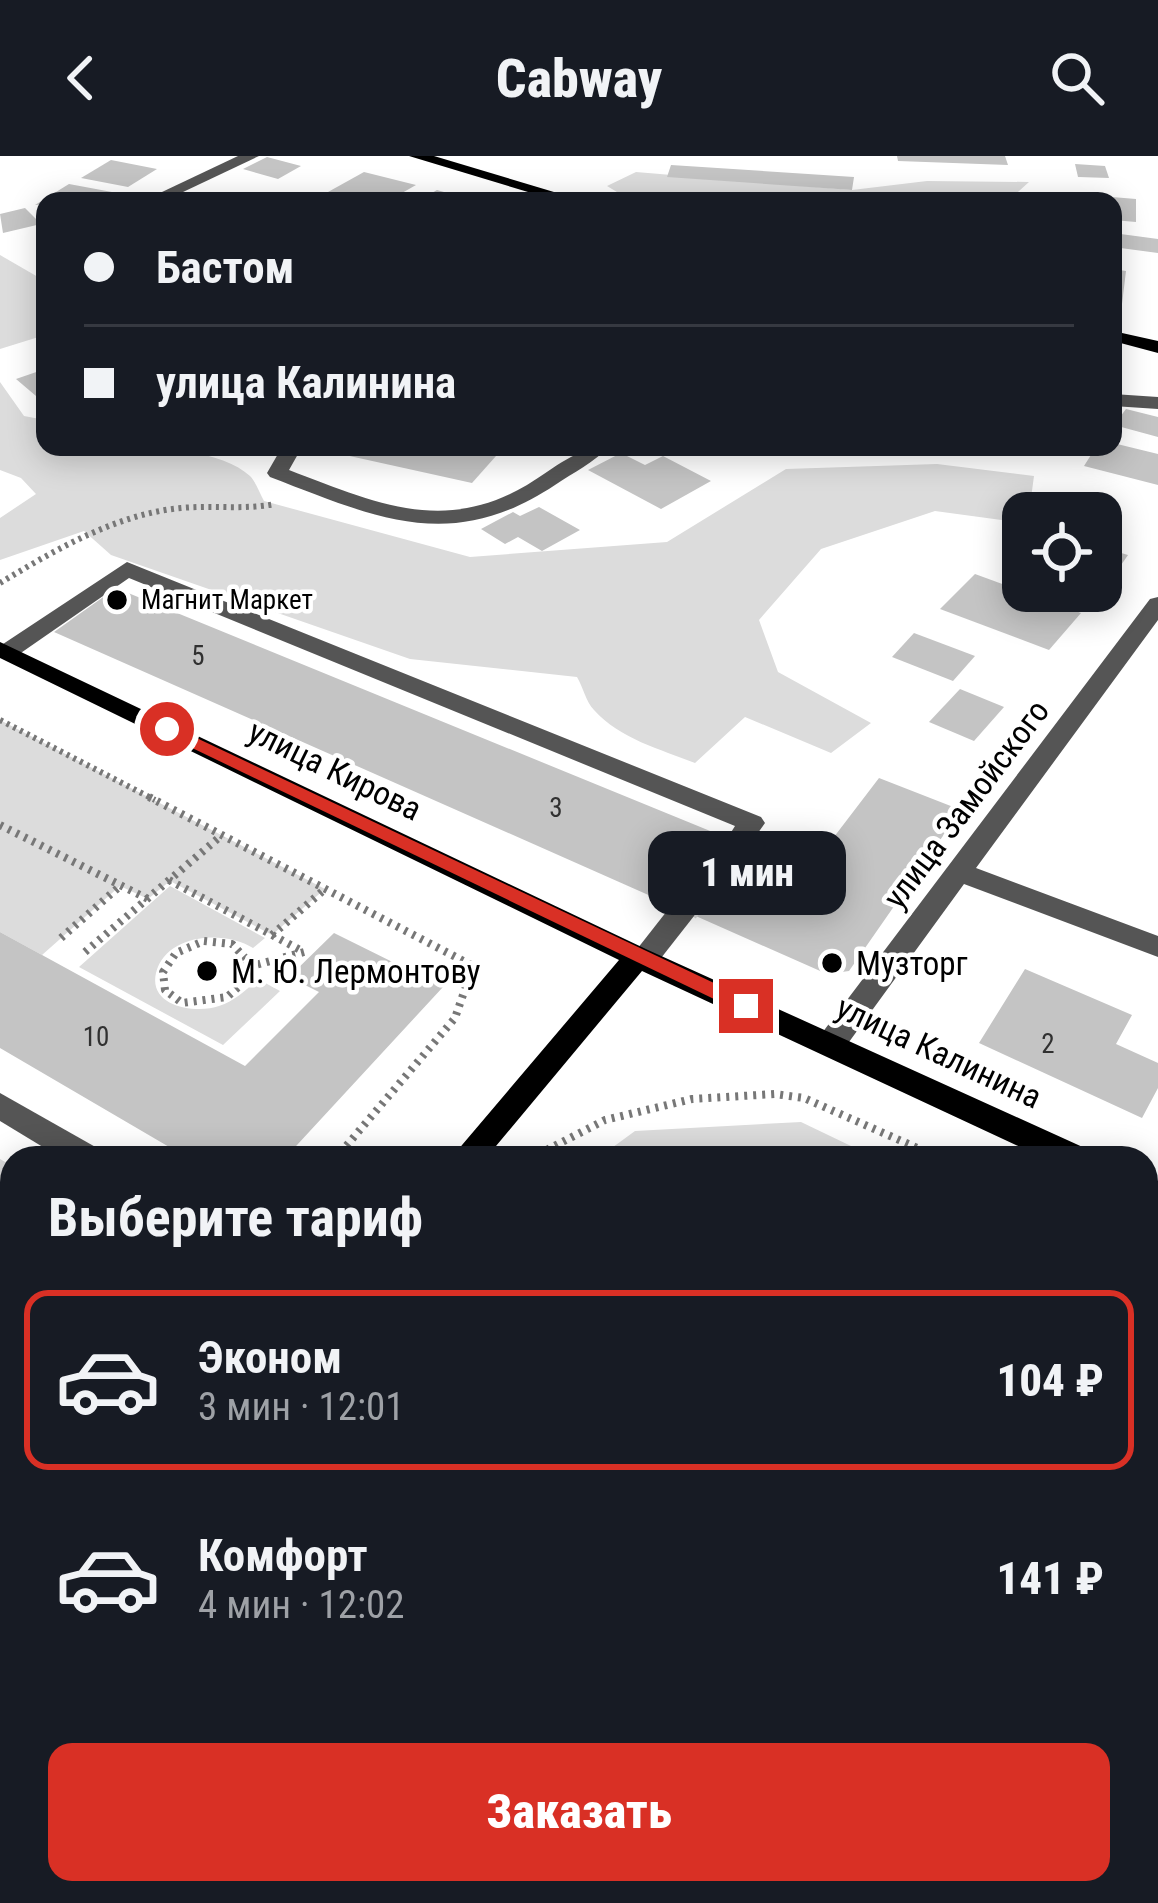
<!DOCTYPE html>
<html lang="ru">
<head>
<meta charset="utf-8">
<style>
	body { margin:0; font-family:"Roboto Condensed",sans-serif; background:#20242c; color:#f1f3f6; height:100vh; display:flex; flex-direction:column; font-size:45px; white-space:nowrap }
	* { box-sizing:border-box; margin:0 }
	p { font-size:39px; color:#9ea1a6 }
	.icon { flex:none; width:66px; height:66px; fill:none; stroke:currentColor; stroke-width:2; stroke-linecap:round; stroke-linejoin:round }
	.map { position:relative; flex:1; overflow:hidden }
	.details { position:absolute; left:0px; top:990px; width:1158px; height:759px; display:flex; flex-direction:column; background:#171b24; border-radius:36px 36px 0 0; box-shadow:0 6px 30px #0003 }
	.details>* { flex:none }
	.hud { position:absolute; left:36px; top:36px; width:1086px; height:264px; border-radius:24px; box-shadow:0 6px 30px #0003; display:grid; align-content:center; height:264px; padding:0 48px; background:#171b24 }
	.buttons { position:absolute; left:1002px; top:336px; display:grid; gap:24px }
	.buttons a { display:grid; place-items:center; width:120px; height:120px; border-radius:24px; background:#171b24; box-shadow:0 6px 30px #0003; font-size:60px }
	.end { position:absolute; width:54px; height:54px; margin:-27px; border:15px solid #d93025; background:#fff; box-shadow:0 0 0 6px #fff }
	.from { border-radius:50% }
	.bubble { position:absolute; height:84px; border-radius:24px; background:#171b24; box-shadow:0 6px 30px #0003; font-size:39px; font-weight:800; line-height:84px; text-align:center }
	.hud b { display:flex; align-items:center; gap:42px; height:114px; font-size:45px }
	.hud b+b { border-top:3px solid #363941 }
	.hud i { width:30px; height:30px; background:#f1f3f6 }
	ul { padding:0; list-style:none }
	li { display:flex; align-items:center; gap:36px; height:180px; margin:0 24px 18px; padding:0 24px; border:6px solid transparent; border-radius:24px }
	li div { flex:1 }
	li b { display:block; font-size:45px }
	li em { font-style:normal; font-weight:800 }
	li.current { border-color:#d93025 }
	li>.icon { width:108px; height:108px; stroke-width:1.5 }
	h2 { padding:0 48px; font-size:54px; line-height:144px }
	.button { display:flex; gap:24px; margin-top:auto; padding:24px 48px }
	.button a { flex:1; height:138px; border-radius:24px; background:#d93025; color:#fff; font-size:48px; font-weight:800; line-height:138px; text-align:center }
	header { display:flex; justify-content:space-between; align-items:center; height:156px; padding:0 48px; background:#171b24; font-size:54px; font-weight:800 }
	.map>svg:first-child { display:block }
	.green { fill:#dcdcdc }
	.building { fill:#c4c4c4 }
	.lines { fill:none; stroke-linecap:round; stroke-linejoin:round }
	.minor-tunnel { stroke:#d9d9d9; stroke-width:30; stroke-dasharray:30 15; stroke-linecap:butt }
	.path-far2 { stroke:#777; stroke-width:6; stroke-dasharray:3 4.5; stroke-linecap:butt }
	.path-far1 { stroke:#777; stroke-width:8; stroke-dasharray:3 6; stroke-linecap:butt }
	.path { stroke:#777; stroke-width:10; stroke-dasharray:4.5 8; stroke-linecap:butt }
	.minor { fill:#555; fill-rule:evenodd }
	.major { fill:#000; fill-rule:evenodd }
	.route { fill:#d93025 }
	.poi-dot { fill:#000; stroke:#fff; stroke-width:4.5 }
	.labels { text-anchor:middle; dominant-baseline:central; stroke-width:9; stroke-linejoin:round; paint-order:stroke }
	.far-poi-label { font-size:27px; fill:#000; stroke:#fff; text-anchor:start }
	.number-label { font-size:27px; fill:#313131 }
	.street-label { font-size:33px; fill:#000; stroke:#fff }
	.poi-label { font-size:33px; fill:#000; stroke:#fff; text-anchor:start }
</style>
</head>
<body>
<header><svg class="icon" aria-label="back" viewBox="0 0 24 24"><path d="M15 5l-7 7 7 7"/></svg>Cabway<svg class="icon" aria-label="search" viewBox="0 0 24 24"><circle cx="10" cy="10" r="6"/><path d="M15 15l6 6"/></svg></header>
<div class="map">
<svg width="1158" height="1747" viewBox="0 0 1158 1747">
	<rect width="100%" height="100%" fill="#fff"/>
	<g class="green">
		<path d="M636 16 852 34 927 25 1029 26 1008 45H719L720 41 649 37 627 42 607 30Z"/>
		<path d="M0 99 38 121 45 141V179L0 193Z"/>
		<path d="M0 226 24 260 45 264V291C97 291 210 283 250 320 256 326 260 338 264 345L470 401 667 386 786 313 937 308 1034 320 1029 357H1023V367L935 355 821 393 759 464 778 516 871 567 831 597 745 561 695 607C660 593 620 583 594 554 586 546 583 531 577 521L410 503 111 399 84 375 0 404V362L36 338 21 322 0 314Z"/>
		<path d="M0 564 325 733 272 779 170 725 148 743 120 730 42 799 0 776Z"/>
		<path d="M170 730 265 782 253 792C225 774 166 777 156 817 148 851 197 858 219 850 235 845 246 834 258 823L280 835 223 889 79 811Z"/>
		<path d="M801 966 876 1002H598L635 975Z"/>
		<path d="M0 1003 12 1010V1384L0 1398Z"/>
		<path d="M1146 1376 1158 1384V1654L1146 1646Z"/>
	</g>
	<g class="building">
		<path d="M897 0H1005L1008 9 898 5Z"/>
		<path d="M267 1 301 10 278 23 243 13Z"/>
		<path d="M111 4 157 13 128 31 81 22Z"/>
		<path d="M1075 8 1105 10 1109 22 1078 21Z"/>
		<path d="M671 9 854 21 852 34 667 21Z"/>
		<path d="M364 16 416 29 388 45H364L328 36Z"/>
		<path d="M69 28 112 36 99 45 35 49Z"/>
		<path d="M437 34 472 44V45H418Z"/>
		<path d="M1088 39 1136 43V66L1113 64V45H1087Z"/>
		<path d="M25 52 41 68 3 77 0 58Z"/>
		<path d="M1113 77 1158 83V97L1113 91Z"/>
		<path d="M1113 113 1126 115 1122 148 1113 147Z"/>
		<path d="M45 213V237L36 240 16 223Z"/>
		<path d="M1126 253 1158 261V281L1114 269Z"/>
		<path d="M1113 287 1158 298V329L1084 310 1096 291H1113Z"/>
		<path d="M341 291H504L472 327 336 297Z"/>
		<path d="M621 297 645 309 663 300 711 325 661 353 588 314Z"/>
		<path d="M539 351 580 374 542 395 518 381 505 388 481 373 513 356 520 360Z"/>
		<path d="M1101 391 1128 399 1110 425 1101 422Z"/>
		<path d="M975 418 1081 457 1049 494 940 453Z"/>
		<path d="M116 432 808 715 879 622 961 654 849 815 827 818 54 476Z"/>
		<path d="M914 477 975 500 953 525 892 501Z"/>
		<path d="M960 533 1004 551 974 585 929 566Z"/>
		<path d="M0 776 245 910 319 836 289 821 334 777 443 831 285 1002H188L0 892Z"/>
		<path d="M1025 813 1132 859 1116 888 1158 907V932L1142 962 979 887Z"/>
		<path d="M1146 1144 1158 1151V1171L1146 1195Z"/>
		<path d="M1146 1208 1158 1214V1314L1146 1307Z"/>
		<path d="M12 1726V1737H134L127 1747H0Z"/>
		<path d="M698 1737H858L855 1747H716Z"/>
	</g>
	<g class="lines">
		<path class="minor-tunnel" d="M684 753 738 686"/>
		<g class="path-far2">
			<path d="M0 427C55 394 116 358 181 352 213 349 244 354 275 348"/>
			<path d="M0 564 155 644"/>
		</g>
		<g class="path-far1">
			<path d="M149 641 473 810 455 862 336 1002"/>
			<path d="M0 669 148 743"/>
			<path d="M169 724 304 796 248 811"/>
			<path d="M272 779 325 733"/>
			<path d="M61 782 120 730"/>
			<path d="M204 785 232 788 248 805 243 827 227 841 182 847 165 834 163 816 176 797Z"/>
			<path d="M85 796 222 679"/>
			<path d="M531 1002 605 964 692 943 775 938 804 942 940 1002"/>
			<path d="M0 1065 12 1073"/>
			<path d="M1146 1094 1158 1099"/>
		</g>
		<g class="path">
			<path d="M0 1263 12 1251"/>
			<path d="M0 1426 12 1412"/>
			<path d="M0 1660 12 1646"/>
		</g>
		<g class="minor">
			<path d="M238 0H259L164 45H143Z"/>
			<path d="M1113 238 1158 241V253L1113 250Z"/>
			<path d="M282 291H302L289 314C373 346 443 379 527 329 555 312 576 291 609 291 594 306 573 317 555 329 451 398 377 362 270 321L267 317Z"/>
			<path d="M127 406 761 661 765 667 747 692H729L725 686 735 670 129 422 15 501H0V490Z"/>
			<path d="M1158 441V464L976 712 1158 780V801L964 728 841 897H819L815 889 819 881 1150 443Z"/>
			<path d="M684 743 698 753 694 760 654 811H634L630 804 634 797 674 746Z"/>
			<path d="M0 937 99 993 104 1002H61L0 965Z"/>
			<path d="M1146 1698 1158 1703V1747L1133 1737H1146Z"/>
			<rect x="954" y="1737" width="44" height="10"/>
			<path d="M1087 1737H1131L1133 1747H1089Z"/>
		</g>
		<g class="major">
			<path d="M409 0H434L584 45H558Z"/>
			<path d="M1113 175 1158 185V197L1113 185Z"/>
			<path d="M0 486 648 794 1087 993 1092 1002H1044L642 815 486 1002H451L619 804 0 502Z"/>
			<path d="M1146 1020 1158 1025V1054L1146 1050Z"/>
			<path d="M12 1512V1563L0 1568V1517Z"/>
		</g>
	</g>
	<path class="route" d="M167 568 752 845 755 850 752 855H739L161 577 159 573Z"/>
	<g class="poi-dot">
		<circle cx="117" cy="444" r="12"/>
		<circle cx="832" cy="807" r="12"/>
		<circle cx="207" cy="815" r="12"/>
	</g>
	<g class="labels">
		<g class="far-poi-label">
			<text x="141" y="444">Магнит Маркет</text>
		</g>
		<g class="number-label">
			<text x="198" y="500">5</text>
			<text x="556" y="652">3</text>
			<text x="96" y="881">10</text>
			<text x="1048" y="888">2</text>
		</g>
		<g class="street-label">
			<text transform="translate(335 614) rotate(26)">улица Кирова</text>
			<text transform="translate(966 648) rotate(-53)">улица Замойского</text>
			<text transform="translate(939 896) rotate(25)">улица Калинина</text>
		</g>
		<g class="poi-label">
			<text x="856" y="807">Музторг</text>
			<text x="231" y="815">М. Ю. Лермонтову</text>
		</g>
	</g>
</svg>
<div class="buttons">
<a><svg class="icon" aria-label="locate" viewBox="0 0 24 24"><circle cx="12" cy="12" r="6"/><path d="M12 2v4M12 18v4M2 12h4M18 12h4"/></svg></a>
</div>
<i class="end from" style="left:167px;top:573px"></i>
<i class="end" style="left:746px;top:850px"></i>
<div class="bubble" style="left:648px;top:675px;width:198px">1 мин</div>
<div class="hud">
<b><i class="from"></i>Бастом</b>
<b><i></i>улица Калинина</b>
</div>
<section class="details">
<h2>Выберите тариф</h2>
<ul>
<li class="current"><svg class="icon" aria-label="car" viewBox="0 0 24 24"><path d="M5 17H2v-5l4-1 3-4h7l3 4 3 1v5h-3M9 17h6M6 11h13"/><circle cx="7" cy="17" r="2"/><circle cx="17" cy="17" r="2"/></svg><div><b>Эконом</b><p>3 мин · 12:01</p></div><em>104 ₽</em></li>
<li><svg class="icon" aria-label="car" viewBox="0 0 24 24"><path d="M5 17H2v-5l4-1 3-4h7l3 4 3 1v5h-3M9 17h6M6 11h13"/><circle cx="7" cy="17" r="2"/><circle cx="17" cy="17" r="2"/></svg><div><b>Комфорт</b><p>4 мин · 12:02</p></div><em>141 ₽</em></li>
</ul>
<div class="button"><a>Заказать</a></div>
</section>
</div>
</body>
</html>
